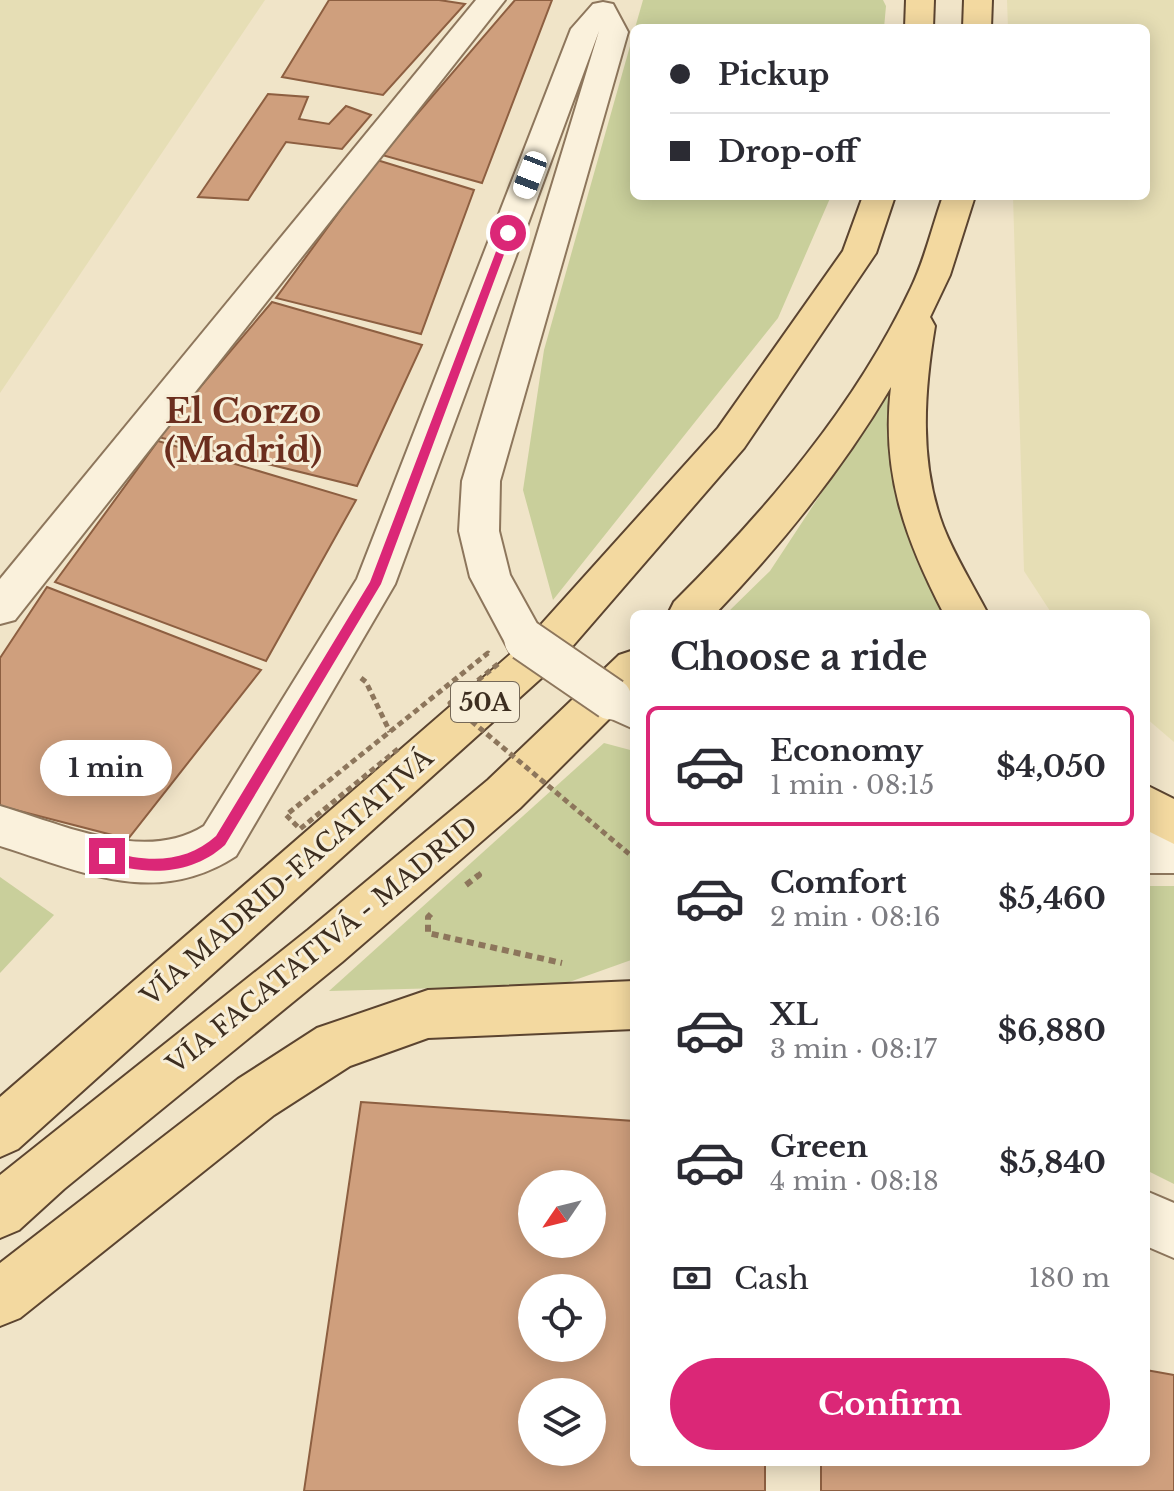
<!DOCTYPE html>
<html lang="en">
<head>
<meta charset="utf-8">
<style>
	body { margin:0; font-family:"Libre Baskerville",serif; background:#f7f7f7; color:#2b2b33; height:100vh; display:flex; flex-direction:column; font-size:30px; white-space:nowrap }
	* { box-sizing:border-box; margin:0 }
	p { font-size:26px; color:#7c7c81 }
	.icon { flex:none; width:44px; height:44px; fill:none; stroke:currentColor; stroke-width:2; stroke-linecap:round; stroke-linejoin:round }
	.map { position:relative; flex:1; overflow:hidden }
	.details { position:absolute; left:630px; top:610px; width:520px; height:856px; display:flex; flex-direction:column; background:#fff; border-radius:12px; box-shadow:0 4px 20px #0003 }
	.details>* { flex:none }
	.top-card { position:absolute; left:630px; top:24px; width:520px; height:176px; border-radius:12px; box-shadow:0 4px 20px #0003; display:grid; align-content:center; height:176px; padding:0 40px; background:#fff }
	.needle { width:52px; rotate:235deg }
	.fabs { position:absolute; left:518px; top:1170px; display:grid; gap:16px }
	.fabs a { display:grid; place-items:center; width:88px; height:88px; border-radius:50%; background:#fff; box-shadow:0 4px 20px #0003; font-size:40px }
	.end { position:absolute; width:36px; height:36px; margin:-18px; border:10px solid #db2777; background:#fff; box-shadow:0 0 0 4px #fff }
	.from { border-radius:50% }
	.bubble { position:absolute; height:56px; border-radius:28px; background:#fff; box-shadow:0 4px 20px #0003; font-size:26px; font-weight:700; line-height:56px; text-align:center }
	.car { position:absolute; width:24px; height:48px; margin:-24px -12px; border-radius:10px; box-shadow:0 0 6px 2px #0007; background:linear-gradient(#fff 24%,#345 0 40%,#fff 0 76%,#345 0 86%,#fff 0) }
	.top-card b { display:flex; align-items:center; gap:28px; height:76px; font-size:30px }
	.top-card b+b { border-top:2px solid #e1e1e2 }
	.top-card i { width:20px; height:20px; background:#2b2b33 }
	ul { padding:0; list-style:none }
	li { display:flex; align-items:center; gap:24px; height:120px; margin:0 16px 12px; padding:0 24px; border:4px solid transparent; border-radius:12px }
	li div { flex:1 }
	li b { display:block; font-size:30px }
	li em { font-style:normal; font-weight:700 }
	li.on { border-color:#db2777 }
	li>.icon { width:72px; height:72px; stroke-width:1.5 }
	h2 { padding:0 40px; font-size:36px; line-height:96px }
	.pay { display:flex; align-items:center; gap:20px; height:88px; padding:0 40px; font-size:30px }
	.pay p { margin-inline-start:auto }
	.action { display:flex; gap:16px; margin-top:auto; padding:16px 40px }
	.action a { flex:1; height:92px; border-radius:48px; background:#db2777; color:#fff; font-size:32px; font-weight:700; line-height:92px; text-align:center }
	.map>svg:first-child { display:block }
	.farmland { fill:#e6deb5 }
	.green { fill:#c9cf9b }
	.building { fill:#cf9f7d; stroke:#8d5f41; stroke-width:2; fill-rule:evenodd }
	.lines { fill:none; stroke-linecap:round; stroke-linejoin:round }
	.minor-casing { stroke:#8d765c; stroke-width:4 }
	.major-casing { stroke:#5b4430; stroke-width:4 }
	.path-far1 { stroke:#8d765c; stroke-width:5; stroke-dasharray:6 4; stroke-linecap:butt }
	.path { stroke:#8d765c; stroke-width:6; stroke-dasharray:7 5; stroke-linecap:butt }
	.minor { fill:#faf1dc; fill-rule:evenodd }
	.major { fill:#f3d9a0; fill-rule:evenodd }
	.minor-bridge-casing { stroke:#8d765c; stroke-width:45; stroke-linecap:butt }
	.path-bridge { stroke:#8d765c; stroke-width:5; stroke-dasharray:6 4; stroke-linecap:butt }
	.minor-bridge { stroke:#faf1dc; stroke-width:41 }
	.route { fill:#db2777 }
	.labels { text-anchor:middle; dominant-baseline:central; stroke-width:6; stroke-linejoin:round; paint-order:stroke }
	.shield { fill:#f7eed8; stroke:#756857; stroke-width:2 }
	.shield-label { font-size:24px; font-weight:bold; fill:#3d2e20 }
	.street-label { font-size:26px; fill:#3d2e20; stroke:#f7eed8 }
	.district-label { font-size:34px; font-weight:bold; fill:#6b2e1e; stroke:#f7eed8 }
</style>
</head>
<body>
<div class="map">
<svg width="1174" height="1491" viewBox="0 0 1174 1491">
	<rect width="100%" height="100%" fill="#f0e4c8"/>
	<g class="farmland">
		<path d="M0 0H265L0 393Z"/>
		<path d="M1007 0H1174V742L1146 718V614H1052L1024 571 1013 196H1146V28H1008Z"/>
	</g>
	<g class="green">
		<path d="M643 0H883L886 6 884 28H635Z"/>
		<path d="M634 32V196H831L778 318 553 600 523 490 544 350Z"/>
		<path d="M901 372 952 614H726L770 571Z"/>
		<path d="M604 743 634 751V959L561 985 329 991Z"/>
		<path d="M0 877 54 915 0 973Z"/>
		<path d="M1146 886H1174V1184L1146 1170Z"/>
	</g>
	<g class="building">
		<path d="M329 0H439L465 4 383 95 282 77Z"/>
		<path d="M515 0H552L482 183 382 155Z"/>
		<path d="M268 94 308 97 299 119 329 124 346 106 371 115 342 149 286 142 248 200 198 197Z"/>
		<path d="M377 160 474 190 421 334 276 298Z"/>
		<path d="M272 302 422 345 357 486 158 437Z"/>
		<path d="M158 441 356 500 266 661 55 582Z"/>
		<path d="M47 587 261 670 128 839 0 806V658Z"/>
		<path d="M361 1102 634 1121V1462H765V1491H304ZM532 1184H592V1244H532ZM532 1288H592V1348H532ZM532 1392H592V1452H532Z"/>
		<path d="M1146 1370 1174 1375V1491H821V1462H1146Z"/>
	</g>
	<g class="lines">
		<defs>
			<g id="minor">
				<path d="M476 0H505L15 620 0 624V579Z"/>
				<path d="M603 2 613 4 628 32 500 481 499 531 510 575 546 640 540 652 525 657 510 652 470 577 459 531 462 481 599 31 395 584 236 856C156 908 83 872 0 846V806C62 824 144 864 204 826L357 579 571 29 593 4Z"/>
				<path d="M611 681 634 690V729L596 712 589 699 596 686Z"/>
				<rect x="1146" y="831" width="28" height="42"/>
				<path d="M1146 1191 1174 1203V1258L1146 1246Z"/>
			</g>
			<g id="major">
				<path d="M906 0H934L933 28H905Z"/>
				<path d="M964 0H992L991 28H963Z"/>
				<path d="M863 196H895L876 253 744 448 558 663 18 1149 0 1157V1097L528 639 718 428 843 251Z"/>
				<path d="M943 196H975L950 275 930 317 935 326C924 392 919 462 943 526 955 557 973 585 988 614H944C905 539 881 473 891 387 842 470 781 545 715 614H668L674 602C766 510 855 407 911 288 925 259 932 227 943 196Z"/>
				<path d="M634 650V694L520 808 342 962 64 1189 19 1230 0 1238V1175L308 930 488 780 619 655Z"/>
				<path d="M1146 785 1174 799V844L1146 830Z"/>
				<path d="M634 981V1029L428 1038 350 1066 274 1115 20 1318 0 1326V1263L238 1079 317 1028 428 990Z"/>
			</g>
		</defs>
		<use href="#minor" class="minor-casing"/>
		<use href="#major" class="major-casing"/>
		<path class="path-far1" d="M361 678 366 682 390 732"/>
		<g class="path">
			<path d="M466 885 479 875 474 870"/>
			<path d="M431 914 428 917V933L562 963"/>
		</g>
		<use href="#minor" class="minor"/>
		<use href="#major" class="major"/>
		<defs>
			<path id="minor-bridge" d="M525 640 611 699"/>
		</defs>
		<use href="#minor-bridge" class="minor-bridge-casing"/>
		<g class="path-bridge">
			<path d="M498 664 450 703 634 858"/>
			<path d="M398 749 300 829 286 815 488 653 490 655"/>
		</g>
		<use href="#minor-bridge" class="minor-bridge"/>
	</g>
	<path class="route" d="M508 230 512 233 381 584 225 845C191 876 144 876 103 861V852C113 849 122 855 133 857 164 862 193 857 216 836L370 582 503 233Z"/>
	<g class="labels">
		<rect class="shield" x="451" y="682" width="68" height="40" rx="6"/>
		<g class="shield-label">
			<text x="485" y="702">50A</text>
		</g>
		<g class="street-label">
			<text transform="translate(287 877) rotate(-41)">VÍA MADRID-FACATATIVÁ</text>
			<text transform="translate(322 945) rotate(-39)">VÍA FACATATIVÁ - MADRID</text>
		</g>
		<g class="district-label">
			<text x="243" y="411">El Corzo<tspan x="243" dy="39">(Madrid)</tspan></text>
		</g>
	</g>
</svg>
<div class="fabs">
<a><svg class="needle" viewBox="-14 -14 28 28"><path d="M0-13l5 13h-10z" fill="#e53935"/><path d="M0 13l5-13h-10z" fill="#7c7c81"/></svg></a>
<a><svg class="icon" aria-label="locate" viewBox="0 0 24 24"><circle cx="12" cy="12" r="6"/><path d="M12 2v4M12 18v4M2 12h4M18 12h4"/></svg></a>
<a><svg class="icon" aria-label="layers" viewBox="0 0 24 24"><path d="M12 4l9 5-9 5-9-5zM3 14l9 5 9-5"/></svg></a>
</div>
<i class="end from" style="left:508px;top:233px"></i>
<i class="end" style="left:107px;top:856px"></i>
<div class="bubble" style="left:40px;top:740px;width:132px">1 min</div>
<i class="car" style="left:530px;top:175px;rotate:201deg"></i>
<div class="top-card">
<b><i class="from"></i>Pickup</b>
<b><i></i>Drop-off</b>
</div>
<section class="details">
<h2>Choose a ride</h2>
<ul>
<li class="on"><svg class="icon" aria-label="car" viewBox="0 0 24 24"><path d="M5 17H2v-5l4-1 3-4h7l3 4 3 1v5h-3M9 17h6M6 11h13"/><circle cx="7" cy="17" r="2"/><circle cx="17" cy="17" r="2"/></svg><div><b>Economy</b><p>1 min · 08:15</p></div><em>$4,050</em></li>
<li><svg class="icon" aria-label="car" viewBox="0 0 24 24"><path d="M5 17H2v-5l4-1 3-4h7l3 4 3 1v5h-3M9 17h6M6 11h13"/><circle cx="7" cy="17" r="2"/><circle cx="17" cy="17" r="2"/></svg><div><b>Comfort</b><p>2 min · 08:16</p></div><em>$5,460</em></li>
<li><svg class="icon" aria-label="car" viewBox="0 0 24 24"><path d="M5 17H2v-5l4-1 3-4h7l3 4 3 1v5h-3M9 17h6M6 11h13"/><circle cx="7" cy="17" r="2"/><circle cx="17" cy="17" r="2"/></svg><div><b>XL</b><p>3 min · 08:17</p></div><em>$6,880</em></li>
<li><svg class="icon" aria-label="car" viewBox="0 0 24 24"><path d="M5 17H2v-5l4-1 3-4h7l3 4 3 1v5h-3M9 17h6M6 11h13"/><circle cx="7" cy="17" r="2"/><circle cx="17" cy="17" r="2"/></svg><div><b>Green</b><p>4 min · 08:18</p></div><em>$5,840</em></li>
</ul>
<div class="pay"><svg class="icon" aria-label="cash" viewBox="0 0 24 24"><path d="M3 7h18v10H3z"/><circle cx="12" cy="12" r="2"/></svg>Cash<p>180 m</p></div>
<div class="action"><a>Confirm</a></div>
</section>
</div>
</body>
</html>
